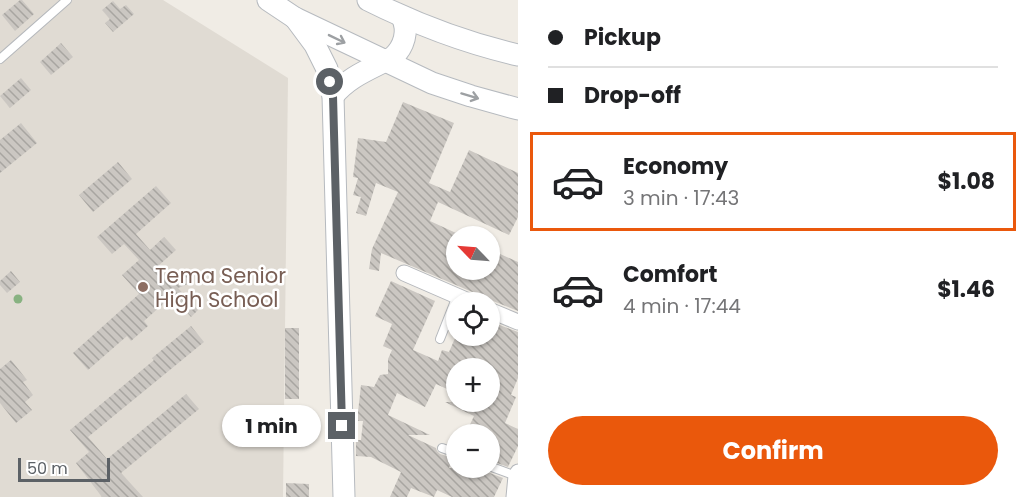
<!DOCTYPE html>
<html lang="en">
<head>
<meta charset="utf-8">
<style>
	body { margin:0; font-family:Poppins,sans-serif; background:#f6f6f6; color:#202124; height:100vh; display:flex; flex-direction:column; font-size:22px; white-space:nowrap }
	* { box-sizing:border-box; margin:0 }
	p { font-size:20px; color:#757577 }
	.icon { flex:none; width:33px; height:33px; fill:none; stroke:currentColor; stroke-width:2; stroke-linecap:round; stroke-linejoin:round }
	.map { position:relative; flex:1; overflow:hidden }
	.panel { display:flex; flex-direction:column; background:#fff; width:510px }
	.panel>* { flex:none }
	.banner { display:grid; align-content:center; height:132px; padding:0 30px; background:#fff }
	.needle { width:39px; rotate:295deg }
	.controls { position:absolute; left:446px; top:226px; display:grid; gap:12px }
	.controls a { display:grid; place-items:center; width:54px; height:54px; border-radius:50%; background:#fff; box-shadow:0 2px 4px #0004; font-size:30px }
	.scale { position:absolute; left:18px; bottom:15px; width:92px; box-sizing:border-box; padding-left:6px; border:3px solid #5c6166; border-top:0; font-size:16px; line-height:21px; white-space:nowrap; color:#5c6166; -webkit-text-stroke:4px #fff; paint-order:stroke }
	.end { position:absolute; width:27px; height:27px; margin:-14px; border:8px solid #5c6166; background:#fff; box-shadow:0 0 0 3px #fff }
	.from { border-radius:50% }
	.bubble { position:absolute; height:42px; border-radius:21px; background:#fff; box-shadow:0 2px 4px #0004; font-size:20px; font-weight:700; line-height:42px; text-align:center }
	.banner b { display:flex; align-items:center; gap:21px; height:57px; font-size:22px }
	.banner b+b { border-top:2px solid #e0e0e0 }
	.banner i { width:15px; height:15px; background:#202124 }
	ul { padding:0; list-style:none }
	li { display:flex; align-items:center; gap:18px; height:99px; margin:0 12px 9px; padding:0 18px; border:3px solid transparent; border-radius:0px }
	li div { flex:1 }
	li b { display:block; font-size:22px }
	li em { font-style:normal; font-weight:700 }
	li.active { border-color:#ea580c }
	li>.icon { width:54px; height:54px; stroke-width:1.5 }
	.button { display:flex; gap:12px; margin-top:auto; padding:12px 30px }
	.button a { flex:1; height:69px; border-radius:36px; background:#ea580c; color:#fff; font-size:24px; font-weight:700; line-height:69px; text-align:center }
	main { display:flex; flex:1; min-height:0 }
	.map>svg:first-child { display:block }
	.education { fill:#e0dbd3 }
	.building { fill:url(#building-back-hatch) }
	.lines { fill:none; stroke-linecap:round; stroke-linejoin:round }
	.lane-casing { stroke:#b5b8bc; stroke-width:10 }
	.street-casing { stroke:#b5b8bc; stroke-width:17 }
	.secondary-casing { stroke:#b6babf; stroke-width:23 }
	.lane { stroke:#fff; stroke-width:8 }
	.street { stroke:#fff; stroke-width:15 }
	.secondary { stroke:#fff; stroke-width:21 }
	.tree { fill:#88b281 }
	.oneway { stroke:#9da0a3 }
	.route { stroke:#5c6166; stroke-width:8 }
	.education-dot { fill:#8d6e63; stroke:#fff; stroke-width:2 }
	.labels { text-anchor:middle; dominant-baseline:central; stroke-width:5; stroke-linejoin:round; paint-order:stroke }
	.education-label { font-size:21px; fill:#785e54; stroke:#fff; text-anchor:start }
</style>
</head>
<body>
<main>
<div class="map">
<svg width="518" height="497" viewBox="0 0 518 497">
	<defs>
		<pattern id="building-back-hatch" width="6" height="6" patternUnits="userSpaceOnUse" patternTransform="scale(1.5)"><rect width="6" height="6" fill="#cbc7c2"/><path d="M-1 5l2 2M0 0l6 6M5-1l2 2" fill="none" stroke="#a8a5a1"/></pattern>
	</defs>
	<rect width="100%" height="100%" fill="#f0ece5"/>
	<path class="education" d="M0 0H163L288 78 283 497H0Z"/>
	<g class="building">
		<path d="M20 0H22L34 14 15 31 2 15Z"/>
		<path d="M113 1 120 9 126 5 134 14 113 32 105 23 110 19 102 10Z"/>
		<path d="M61 43 73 57 51 75 40 62Z"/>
		<path d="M21 78 31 90 10 108 0 96Z"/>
		<path d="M403 102 454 123 429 183 450 192 469 150 518 173V217L509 235 438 202 430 221 456 233V270H489V249L518 262V311L493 301 484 302 477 294 381 253 379 271 369 269 372 249 398 192 376 183 366 216 356 213 361 197 353 195 358 178 353 177 358 138 386 142Z"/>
		<path d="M21 123 37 143 0 173V140Z"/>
		<path d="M118 162 132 179 93 212 79 195Z"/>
		<path d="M156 186 171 203 136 234 150 250 164 237 176 250 158 266 170 280 188 272 193 282 178 288 198 310 191 317 172 296 144 321 148 326 131 341 127 336 88 370 73 353 139 294 122 275 139 260 124 244 112 254 97 237Z"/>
		<path d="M11 271 20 282 7 293 0 285V281Z"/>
		<path d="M391 281 435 301 413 350 438 361 442 350 449 352 456 336H489V321L518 332V378L511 395 516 397 505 423 518 429V446L508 467 489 460V435H465L474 416 445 402H489V369H456V393L436 384 425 407 397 393 388 415 430 435H408L436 448 437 451 440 454 453 458 449 468H483L487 472 503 478 494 497H452L437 490 434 497 411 488 407 497H390L401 472 371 457 356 456V440H361L363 421H357L361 385 374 387 380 375 388 374V359L392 350 383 346 392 324 375 316Z"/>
		<path d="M191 326 204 342 88 437 107 459 186 394 199 409 121 473 143 497H102L76 463 89 452 70 430 154 360 152 358Z"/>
		<rect x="285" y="328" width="14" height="71"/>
		<path d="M11 360 27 380 23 382 33 395 25 402 32 410 16 423 0 403V369Z"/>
		<path d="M286 483 309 484V497H286Z"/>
	</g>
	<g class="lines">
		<defs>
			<g id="lane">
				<path d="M0 59 67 0"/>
				<path d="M440 339 457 296"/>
				<path d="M442 448 456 453"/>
				<path d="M489 466 516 476"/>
			</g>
			<g id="street">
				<path d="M404 273 473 303"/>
				<path d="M489 310 518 322"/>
				<path d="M514 497 516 476 518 472"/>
			</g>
			<g id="secondary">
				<path d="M268 0 295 18 432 83 471 96 518 109"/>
				<path d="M368 0C416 24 466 43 518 55"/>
				<path d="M295 18 315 45 327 69 333 96 344 497"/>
				<path d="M333 96C349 76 371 69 393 57 404 47 409 31 402 17"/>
			</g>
		</defs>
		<use href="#lane" class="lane-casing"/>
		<use href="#street" class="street-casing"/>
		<use href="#secondary" class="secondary-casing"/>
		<use href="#lane" class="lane"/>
		<use href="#street" class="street"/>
		<use href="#secondary" class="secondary"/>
	</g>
	<circle class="tree" cx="18" cy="299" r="4.5"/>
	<defs><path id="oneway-shaft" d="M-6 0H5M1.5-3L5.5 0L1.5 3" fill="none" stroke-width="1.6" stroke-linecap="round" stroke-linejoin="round" transform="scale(1.5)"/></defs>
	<g class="oneway">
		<use href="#oneway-shaft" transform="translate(337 39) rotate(26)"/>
		<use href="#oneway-shaft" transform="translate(470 96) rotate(17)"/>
	</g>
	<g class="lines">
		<path class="route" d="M330 82 333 96 342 426"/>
	</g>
	<circle class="education-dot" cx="143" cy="287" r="6"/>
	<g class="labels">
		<g class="education-label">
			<text x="155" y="275">Tema Senior<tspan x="155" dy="24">High School</tspan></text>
		</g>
	</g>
</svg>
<div class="controls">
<a><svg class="needle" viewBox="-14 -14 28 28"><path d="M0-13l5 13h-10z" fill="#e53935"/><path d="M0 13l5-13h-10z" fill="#757577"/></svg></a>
<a><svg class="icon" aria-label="locate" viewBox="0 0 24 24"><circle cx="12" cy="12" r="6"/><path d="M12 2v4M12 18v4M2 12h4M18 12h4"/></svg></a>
<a>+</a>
<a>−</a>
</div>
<div class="scale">50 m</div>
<i class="end from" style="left:330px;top:82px"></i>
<i class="end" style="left:342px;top:426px"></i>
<div class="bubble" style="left:222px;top:405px;width:99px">1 min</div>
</div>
<section class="panel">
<div class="banner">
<b><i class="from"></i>Pickup</b>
<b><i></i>Drop-off</b>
</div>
<ul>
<li class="active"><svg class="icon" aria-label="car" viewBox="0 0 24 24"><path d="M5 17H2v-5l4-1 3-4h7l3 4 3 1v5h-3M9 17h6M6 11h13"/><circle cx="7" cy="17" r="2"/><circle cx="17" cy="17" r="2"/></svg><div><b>Economy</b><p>3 min · 17:43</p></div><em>$1.08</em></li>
<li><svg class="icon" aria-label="car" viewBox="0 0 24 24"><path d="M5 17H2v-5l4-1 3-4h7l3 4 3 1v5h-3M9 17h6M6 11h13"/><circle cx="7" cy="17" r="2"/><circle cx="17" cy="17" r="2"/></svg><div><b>Comfort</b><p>4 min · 17:44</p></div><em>$1.46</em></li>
</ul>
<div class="button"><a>Confirm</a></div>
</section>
</main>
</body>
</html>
